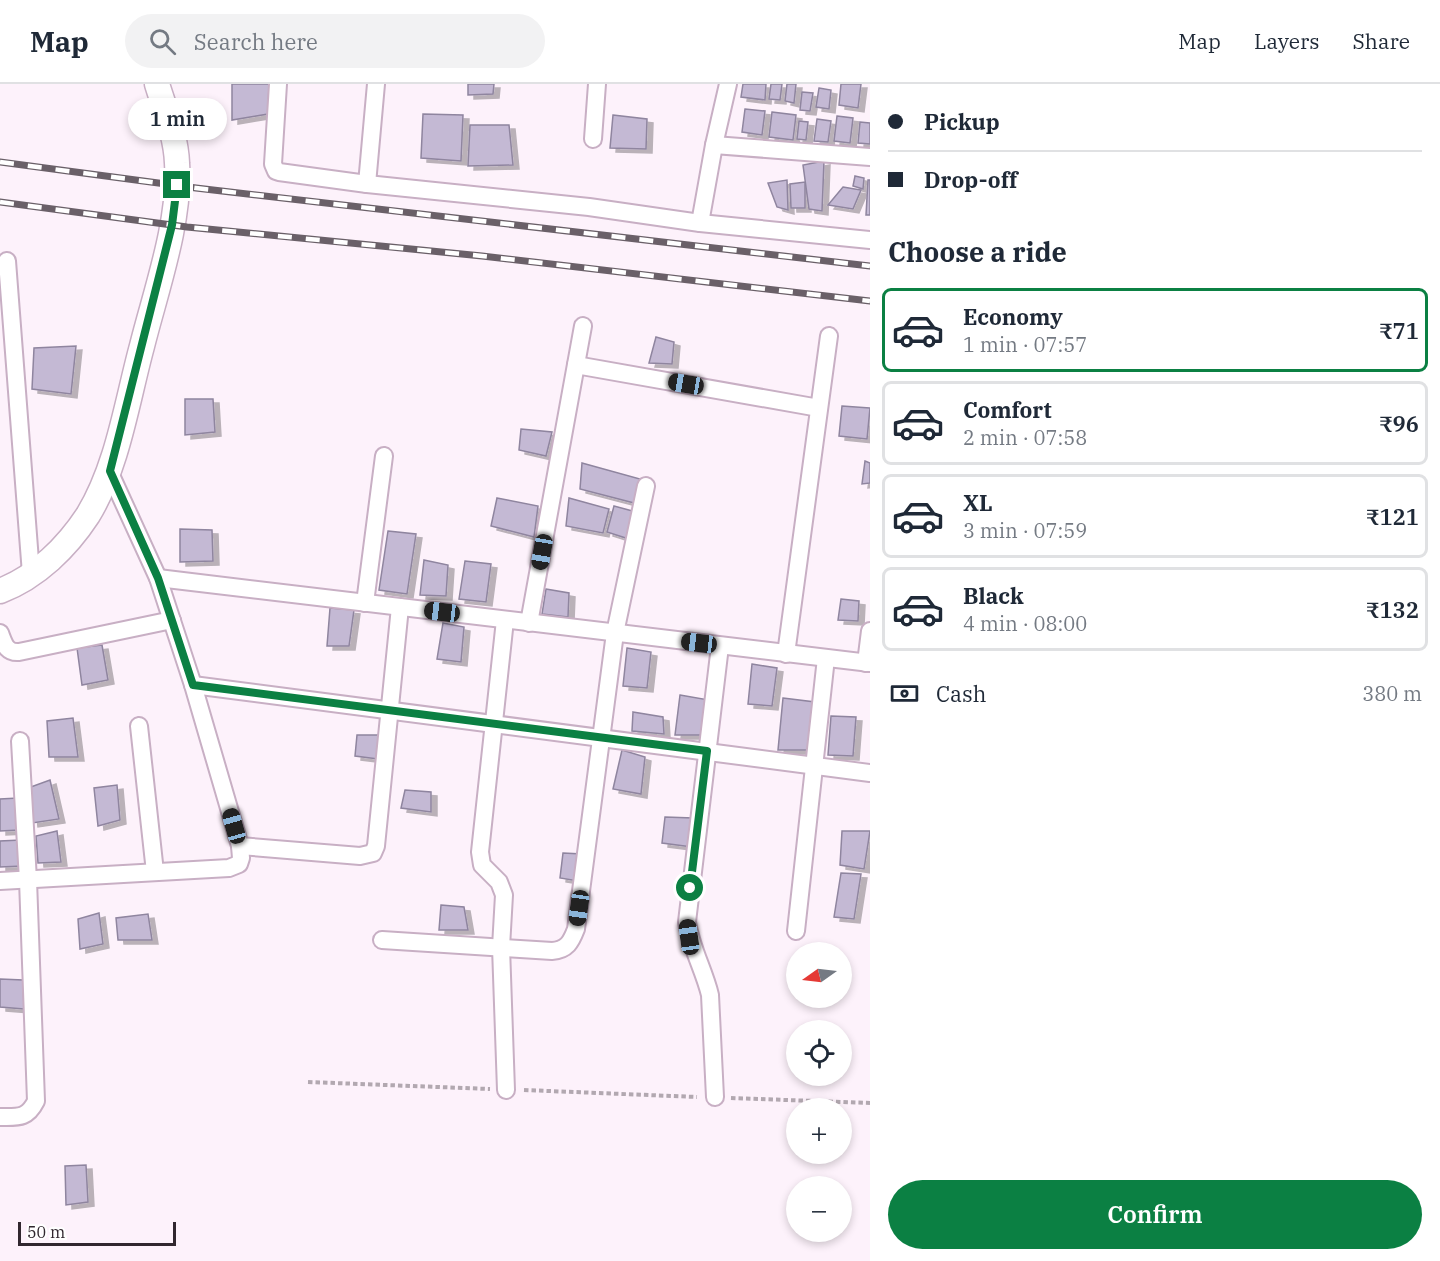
<!DOCTYPE html>
<html lang="en">
<head>
<meta charset="utf-8">
<style>
	body { margin:0; font-family:"IBM Plex Serif",serif; background:#f2f2f3; color:#1f2937; height:100vh; display:flex; flex-direction:column; font-size:22px; white-space:nowrap }
	* { box-sizing:border-box; margin:0 }
	p { font-size:20px; color:#747a83 }
	.icon { flex:none; width:33px; height:33px; fill:none; stroke:currentColor; stroke-width:2; stroke-linecap:round; stroke-linejoin:round }
	.map { position:relative; flex:1; overflow:hidden }
	.sheet { display:flex; flex-direction:column; background:#fff; width:570px }
	.sheet>* { flex:none }
	.hud { display:grid; align-content:center; height:132px; padding:0 18px; background:#fff }
	.needle { width:39px; rotate:256deg }
	.buttons { position:absolute; left:786px; top:858px; display:grid; gap:12px }
	.buttons a { display:grid; place-items:center; width:66px; height:66px; border-radius:50%; background:#fff; box-shadow:0 3px 9px #0003; font-size:30px }
	.scale { position:absolute; left:18px; bottom:15px; width:158px; box-sizing:border-box; padding-left:6px; border:3px solid #31272f; border-top:0; font-size:16px; line-height:21px; white-space:nowrap; color:#31272f; -webkit-text-stroke:4px #fff; paint-order:stroke }
	.end { position:absolute; width:27px; height:27px; margin:-14px; border:8px solid #0b8043; background:#fff; box-shadow:0 0 0 3px #fff }
	.from { border-radius:50% }
	.bubble { position:absolute; height:42px; border-radius:21px; background:#fff; box-shadow:0 3px 9px #0003; font-size:20px; font-weight:600; line-height:42px; text-align:center }
	.car { position:absolute; width:18px; height:36px; margin:-18px -9px; border-radius:8px; box-shadow:0 0 4px 2px #0007; background:linear-gradient(#222 24%,#8ab4d8 0 40%,#222 0 76%,#8ab4d8 0 86%,#222 0) }
	.hud b { display:flex; align-items:center; gap:21px; height:57px; font-size:22px }
	.hud b+b { border-top:2px solid #e0e1e3 }
	.hud i { width:15px; height:15px; background:#1f2937 }
	ul { padding:0; list-style:none }
	li { display:flex; align-items:center; gap:18px; height:84px; margin:0 12px 9px; padding:0 6px; border:3px solid #e0e1e3; border-radius:9px }
	li div { flex:1 }
	li b { display:block; font-size:22px }
	li em { font-style:normal; font-weight:600 }
	li.selected { border-color:#0b8043 }
	li>.icon { width:54px; height:54px; stroke-width:1.5 }
	h2 { padding:0 18px; font-size:27px; line-height:72px }
	.pay { display:flex; align-items:center; gap:15px; height:66px; padding:0 18px; font-size:22px }
	.pay p { margin-inline-start:auto }
	.cta { display:flex; gap:12px; margin-top:auto; padding:12px 18px }
	.cta a { flex:1; height:69px; border-radius:36px; background:#0b8043; color:#fff; font-size:24px; font-weight:600; line-height:69px; text-align:center }
	header { display:flex; align-items:center; gap:36px; box-sizing:border-box; height:84px; padding:0 30px; background:#fff; border-bottom:2px solid #e0e1e3 }
	header strong { font-size:28px }
	nav { display:flex; gap:33px; margin-inline-start:auto; font-size:21px }
	.search { width:420px; height:54px; background:#f2f2f3; display:flex; align-items:center; gap:15px; box-sizing:border-box; padding:0 21px; border-radius:33px; color:#747a83; font-size:22px }
	main { display:flex; flex:1; min-height:0 }
	.map>svg:first-child { display:block }
	.building { fill:#c4b9d4; stroke:#8f859f; stroke-width:1.5; filter:url(#shadow) }
	.lines { fill:none; stroke-linecap:round; stroke-linejoin:round }
	.street-casing { stroke:#c8afc4; stroke-width:20 }
	.secondary-casing { stroke:#c8afc4; stroke-width:27 }
	.path { stroke:#b2a8b0; stroke-width:4; stroke-dasharray:4.5 3; stroke-linecap:butt }
	.street { stroke:#fff; stroke-width:16 }
	.secondary { stroke:#fff; stroke-width:24 }
	.rail-casing { stroke:#6a6068; stroke-width:7 }
	.rail { stroke:#fff; stroke-width:4.5; stroke-dasharray:14; stroke-linecap:butt }
	.route { stroke:#0b8043; stroke-width:8 }
</style>
</head>
<body>
<header>
<strong>Map</strong>
<div class="search"><svg class="icon" aria-label="search" viewBox="0 0 24 24"><circle cx="10" cy="10" r="6"/><path d="M15 15l6 6"/></svg>Search here</div>
<nav><a>Map</a><a>Layers</a><a>Share</a></nav>
</header>
<main>
<div class="map">
<svg width="870" height="1177" viewBox="0 0 870 1177">
	<defs>
		<filter id="shadow"><feDropShadow dx="6" dy="4" stdDeviation="0" flood-color="#0004"/></filter>
	</defs>
	<rect width="100%" height="100%" fill="#fdf2fb"/>
	<g class="building">
		<path d="M232 0H269L268 30 232 36Z"/>
		<path d="M468 0H494L493 10 468 11Z"/>
		<path d="M743 0H766L765 16 741 13Z"/>
		<path d="M771 0H782L780 16 769 15Z"/>
		<path d="M787 0H796L794 19 785 17Z"/>
		<path d="M841 0H861L858 24 839 21Z"/>
		<path d="M819 4 831 6 829 25 816 23Z"/>
		<path d="M802 8 813 9 810 27 800 26Z"/>
		<path d="M745 25 765 27 762 51 742 48Z"/>
		<path d="M772 28 796 31 793 56 769 53Z"/>
		<path d="M423 30 463 31 461 77 421 74Z"/>
		<path d="M613 31 647 35 646 65 610 64Z"/>
		<path d="M837 32 853 34 850 59 834 57Z"/>
		<path d="M817 35 831 37 828 58 814 57Z"/>
		<path d="M799 37 808 38 806 56 797 55Z"/>
		<path d="M860 38 870 39V60L858 59Z"/>
		<path d="M470 41H509L513 81 468 82Z"/>
		<path d="M824 77 822 127 809 125 803 81Z"/>
		<path d="M855 92 864 94 863 105 853 102Z"/>
		<path d="M787 96 788 126 777 123 768 99Z"/>
		<path d="M868 96H870V131H866Z"/>
		<path d="M805 98V124H791L790 100Z"/>
		<path d="M843 103 861 106 853 125 828 121Z"/>
		<path d="M656 253 674 258 672 280 649 279Z"/>
		<path d="M76 262 71 310 32 305 34 264Z"/>
		<path d="M185 315H213L215 348 185 351Z"/>
		<path d="M842 322 870 324 867 355 839 352Z"/>
		<path d="M521 345 552 348 546 372 519 366Z"/>
		<path d="M865 377 870 379V399L862 400Z"/>
		<path d="M582 379 640 395 638 420 580 405Z"/>
		<path d="M497 414 538 422 534 453 491 442Z"/>
		<path d="M569 414 609 425 603 449 566 442Z"/>
		<path d="M614 422 640 429 632 456 607 448Z"/>
		<path d="M180 445 212 446 213 477 180 478Z"/>
		<path d="M388 447 416 450 407 510 379 506Z"/>
		<path d="M424 476 448 481 446 512 420 511Z"/>
		<path d="M465 477 491 480 486 518 459 515Z"/>
		<path d="M546 505 569 509 568 533 542 530Z"/>
		<path d="M841 515 859 517 858 537 838 536Z"/>
		<path d="M330 524 354 526 349 562H327Z"/>
		<path d="M443 539 464 543 461 578 437 575Z"/>
		<path d="M102 561 108 596 82 601 77 564Z"/>
		<path d="M627 564 651 568 647 604 623 602Z"/>
		<path d="M752 580 777 584 772 622 748 620Z"/>
		<path d="M680 611 709 616 706 651H675Z"/>
		<path d="M783 614 815 618 811 666H778Z"/>
		<path d="M633 628 663 633 664 650 632 647Z"/>
		<path d="M831 632 856 633 853 672 828 671Z"/>
		<path d="M73 634 78 673H49L47 637Z"/>
		<path d="M357 651H382L378 675 355 672Z"/>
		<path d="M622 666 645 673 641 710 613 705Z"/>
		<path d="M50 696 59 735 32 739 28 704Z"/>
		<path d="M117 701 120 736 98 742 94 704Z"/>
		<path d="M405 706 431 708V728L401 724Z"/>
		<path d="M18 714 20 746 0 747V715Z"/>
		<path d="M665 733 693 734 692 763 662 759Z"/>
		<path d="M57 747 61 778 38 779 36 752Z"/>
		<path d="M842 747H870L864 785 840 781Z"/>
		<path d="M21 756 23 782 0 783V757Z"/>
		<path d="M563 769 582 770 578 797 560 794Z"/>
		<path d="M841 789 861 790 854 835 834 833Z"/>
		<path d="M441 821 464 823 468 846H439Z"/>
		<path d="M99 829 103 860 80 865 78 835Z"/>
		<path d="M148 830 152 856H118L116 834Z"/>
		<path d="M0 895 23 896 24 925 0 923Z"/>
		<path d="M86 1081 88 1118 66 1121 65 1082Z"/>
	</g>
	<g class="lines">
		<defs>
			<g id="street">
				<path d="M278 0 273 80 276 87 279 88 367 100 589 123 700 139 870 156"/>
				<path d="M593 55 597 0"/>
				<path d="M714 61 870 73"/>
				<path d="M367 100 376 0"/>
				<path d="M700 139 714 61 728 0"/>
				<path d="M7 177 31 490"/>
				<path d="M576 281 819 324"/>
				<path d="M158 494 870 579"/>
				<path d="M365 519 384 372"/>
				<path d="M505 536 480 768 482 781 499 798 504 811 501 863 506 1006"/>
				<path d="M529 539 583 242"/>
				<path d="M0 549C4 559 6 569 19 568L172 536"/>
				<path d="M786 570 829 252"/>
				<path d="M866 579 870 547"/>
				<path d="M193 601 870 689"/>
				<path d="M139 642 155 788"/>
				<path d="M240 762 360 772 373 769 376 762 400 523"/>
				<path d="M0 797 229 784 239 780 241 774 240 762 193 601 158 494 109 387"/>
				<path d="M796 847 826 574"/>
				<path d="M382 856 552 867C567 866 571 858 576 845L615 549 646 402"/>
				<path d="M715 1013 710 911C704 886 691 864 687 838L720 562"/>
				<path d="M0 1033C18 1033 27 1035 36 1017L28 796 20 657"/>
			</g>
			<path id="secondary" d="M0 507C37 493 67 463 88 431 118 382 127 317 142 262 156 206 181 137 177 79 176 52 165 26 157 0"/>
		</defs>
		<use href="#street" class="street-casing"/>
		<use href="#secondary" class="secondary-casing"/>
		<g class="path">
			<path d="M308 998 490 1005"/>
			<path d="M524 1006 697 1013"/>
			<path d="M731 1014 870 1019"/>
		</g>
		<use href="#street" class="street"/>
		<use href="#secondary" class="secondary"/>
		<defs>
			<g id="rail">
				<path d="M0 78 196 104 870 182"/>
				<path d="M0 118 187 143 482 172 870 217"/>
			</g>
		</defs>
		<use href="#rail" class="rail-casing"/>
		<use href="#rail" class="rail"/>
	</g>
	<g class="lines">
		<path class="route" d="M177 101 172 141 110 387 158 494 193 601 707 667 690 804"/>
	</g>
</svg>
<div class="buttons">
<a><svg class="needle" viewBox="-14 -14 28 28"><path d="M0-13l5 13h-10z" fill="#e53935"/><path d="M0 13l5-13h-10z" fill="#747a83"/></svg></a>
<a><svg class="icon" aria-label="locate" viewBox="0 0 24 24"><circle cx="12" cy="12" r="6"/><path d="M12 2v4M12 18v4M2 12h4M18 12h4"/></svg></a>
<a>+</a>
<a>−</a>
</div>
<div class="scale">50 m</div>
<i class="end from" style="left:690px;top:804px"></i>
<i class="end" style="left:177px;top:101px"></i>
<div class="bubble" style="left:128px;top:14px;width:99px">1 min</div>
<i class="car" style="left:686px;top:300px;rotate:280deg"></i>
<i class="car" style="left:542px;top:468px;rotate:190deg"></i>
<i class="car" style="left:442px;top:528px;rotate:277deg"></i>
<i class="car" style="left:699px;top:559px;rotate:277deg"></i>
<i class="car" style="left:234px;top:742px;rotate:344deg"></i>
<i class="car" style="left:579px;top:824px;rotate:188deg"></i>
<i class="car" style="left:689px;top:853px;rotate:352deg"></i>
</div>
<section class="sheet">
<div class="hud">
<b><i class="from"></i>Pickup</b>
<b><i></i>Drop-off</b>
</div>
<h2>Choose a ride</h2>
<ul>
<li class="selected"><svg class="icon" aria-label="car" viewBox="0 0 24 24"><path d="M5 17H2v-5l4-1 3-4h7l3 4 3 1v5h-3M9 17h6M6 11h13"/><circle cx="7" cy="17" r="2"/><circle cx="17" cy="17" r="2"/></svg><div><b>Economy</b><p>1 min · 07:57</p></div><em>₹71</em></li>
<li><svg class="icon" aria-label="car" viewBox="0 0 24 24"><path d="M5 17H2v-5l4-1 3-4h7l3 4 3 1v5h-3M9 17h6M6 11h13"/><circle cx="7" cy="17" r="2"/><circle cx="17" cy="17" r="2"/></svg><div><b>Comfort</b><p>2 min · 07:58</p></div><em>₹96</em></li>
<li><svg class="icon" aria-label="car" viewBox="0 0 24 24"><path d="M5 17H2v-5l4-1 3-4h7l3 4 3 1v5h-3M9 17h6M6 11h13"/><circle cx="7" cy="17" r="2"/><circle cx="17" cy="17" r="2"/></svg><div><b>XL</b><p>3 min · 07:59</p></div><em>₹121</em></li>
<li><svg class="icon" aria-label="car" viewBox="0 0 24 24"><path d="M5 17H2v-5l4-1 3-4h7l3 4 3 1v5h-3M9 17h6M6 11h13"/><circle cx="7" cy="17" r="2"/><circle cx="17" cy="17" r="2"/></svg><div><b>Black</b><p>4 min · 08:00</p></div><em>₹132</em></li>
</ul>
<div class="pay"><svg class="icon" aria-label="cash" viewBox="0 0 24 24"><path d="M3 7h18v10H3z"/><circle cx="12" cy="12" r="2"/></svg>Cash<p>380 m</p></div>
<div class="cta"><a>Confirm</a></div>
</section>
</main>
</body>
</html>
